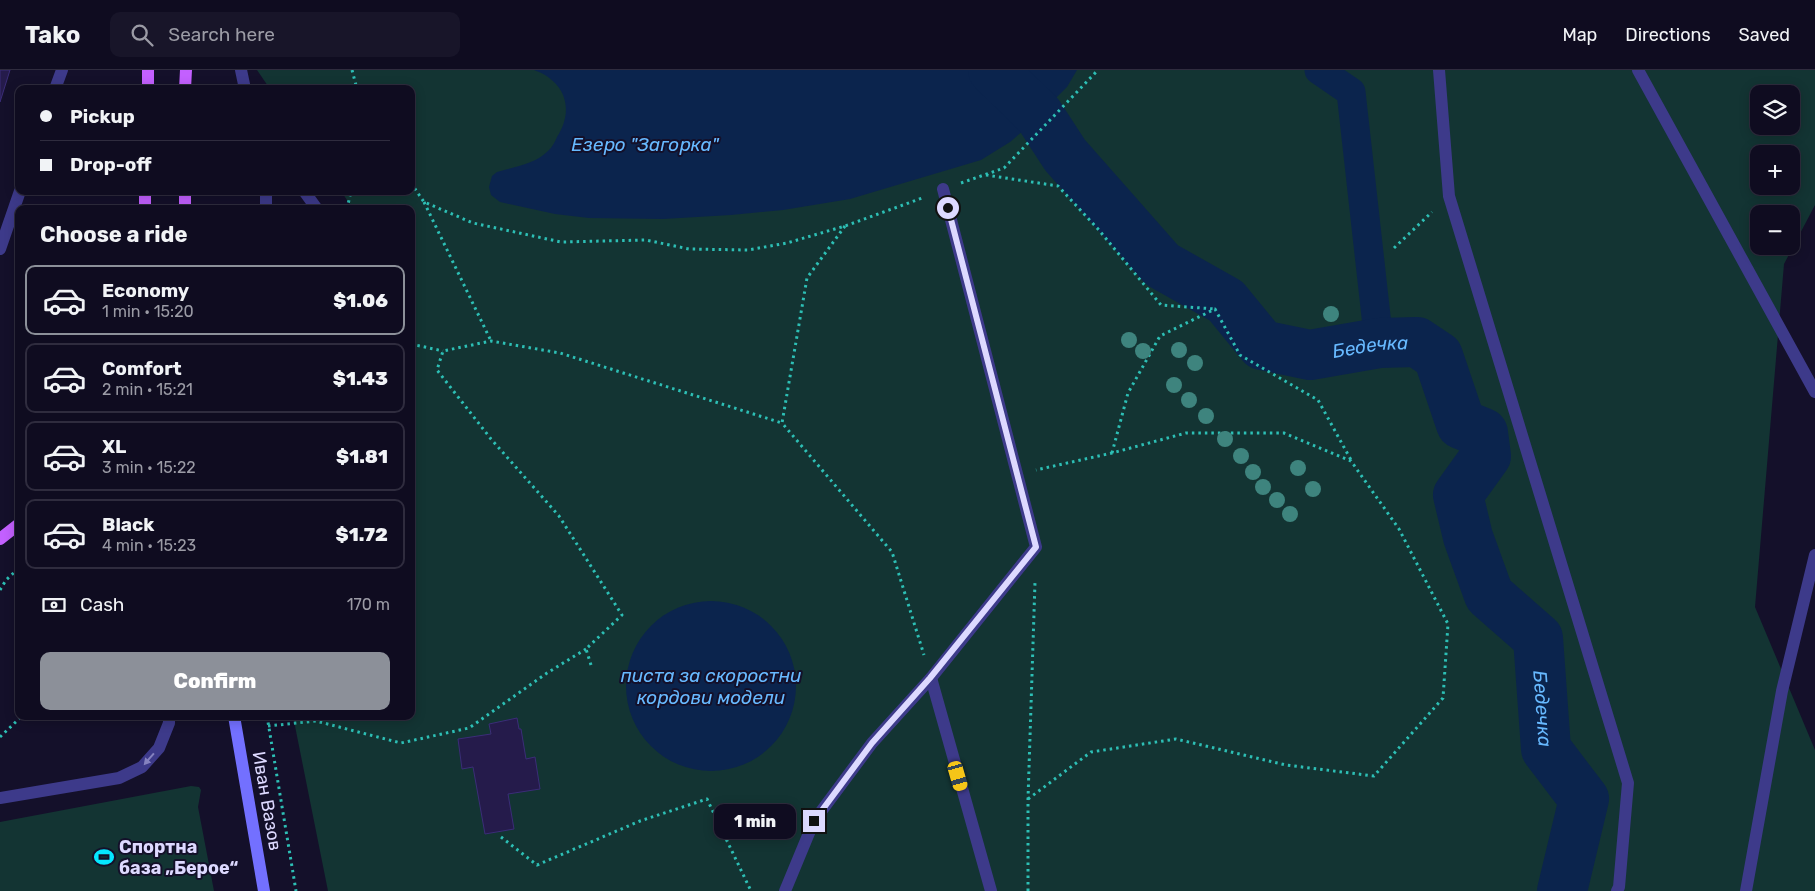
<!DOCTYPE html>
<html lang="en">
<head>
<meta charset="utf-8">
<style>
	body { margin:0; font-family:Rubik,sans-serif; background:#181529; color:#f1f3f6; height:100vh; display:flex; flex-direction:column; font-size:19px; white-space:nowrap }
	* { box-sizing:border-box; margin:0 }
	p { font-size:16px; color:#9b9ba5 }
	.icon { flex:none; width:28px; height:28px; fill:none; stroke:currentColor; stroke-width:2; stroke-linecap:round; stroke-linejoin:round }
	.map { position:relative; flex:1; overflow:hidden }
	.drawer { position:absolute; left:15px; top:135px; width:400px; height:515px; display:flex; flex-direction:column; background:#0f0c20; border-radius:10px; box-shadow:0 2px 12px #0003,0 0 0 1px #2f2c3e }
	.drawer>* { flex:none }
	.hud { position:absolute; left:15px; top:15px; width:400px; height:110px; border-radius:10px; box-shadow:0 2px 12px #0003,0 0 0 1px #2f2c3e; display:grid; align-content:center; height:110px; padding:0 25px; background:#0f0c20 }
	.fabs { position:absolute; left:1750px; top:15px; display:grid; gap:10px }
	.fabs a { display:grid; place-items:center; width:50px; height:50px; border-radius:10px; background:#0f0c20; box-shadow:0 2px 12px #0003,0 0 0 1px #2f2c3e; font-size:25px }
	.end { position:absolute; width:22px; height:22px; margin:-11px; border:6px solid #ddd9ff; background:#111; box-shadow:0 0 0 2px #111 }
	.from { border-radius:50% }
	.bubble { position:absolute; height:35px; border-radius:10px; background:#0f0c20; box-shadow:0 2px 12px #0003,0 0 0 1px #2f2c3e; font-size:16px; font-weight:800; line-height:35px; text-align:center }
	.car { position:absolute; width:15px; height:30px; margin:-15px -8px; border-radius:6px; box-shadow:0 0 4px 1px #0007; background:linear-gradient(#f5c518 24%,#345 0 40%,#f5c518 0 76%,#345 0 86%,#f5c518 0) }
	.hud b { display:flex; align-items:center; gap:18px; height:48px; font-size:19px }
	.hud b+b { border-top:1px solid #2f2c3e }
	.hud i { width:12px; height:12px; background:#f1f3f6 }
	ul { padding:0; list-style:none }
	li { display:flex; align-items:center; gap:15px; height:70px; margin:0 10px 8px; padding:0 15px; border:2px solid #2f2c3e; border-radius:10px }
	li div { flex:1 }
	li b { display:block; font-size:19px }
	li em { font-style:normal; font-weight:800 }
	li.active { border-color:#8c9099 }
	li>.icon { width:45px; height:45px; stroke-width:1.5 }
	h2 { padding:0 25px; font-size:22px; line-height:60px }
	.pay { display:flex; align-items:center; gap:12px; height:55px; padding:0 25px; font-size:19px }
	.pay p { margin-inline-start:auto }
	.cta { display:flex; gap:10px; margin-top:auto; padding:10px 25px }
	.cta a { flex:1; height:58px; border-radius:10px; background:#8c9099; color:#fff; font-size:20px; font-weight:800; line-height:58px; text-align:center }
	header { display:flex; align-items:center; gap:30px; box-sizing:border-box; height:70px; padding:0 25px; background:#0f0c20; border-bottom:1px solid #2f2c3e }
	header strong { font-size:24px }
	nav { display:flex; gap:28px; margin-inline-start:auto; font-size:18px }
	.search { width:350px; height:45px; background:#181529; display:flex; align-items:center; gap:12px; box-sizing:border-box; padding:0 18px; border-radius:10px; color:#9b9ba5; font-size:19px }
	.map>svg:first-child { display:block }
	.green { fill:#133433; fill-rule:evenodd }
	.water { fill:#0b244d }
	.lines { fill:none; stroke-linecap:round; stroke-linejoin:round }
	.canal { stroke:#0b244d; stroke-width:29 }
	.river { stroke:#0b244d; stroke-width:50 }
	.building { fill:#251b4b; stroke:#3b2d78 }
	.path { stroke:#2dbfb5; stroke-width:3; stroke-dasharray:2.5 4; stroke-linecap:butt }
	.service { stroke:#3d3a8a; stroke-width:12 }
	.secondary { stroke:#7370ff; stroke-width:12 }
	.primary { stroke:#c360ff; stroke-width:12 }
	.tree { fill:#3e847e }
	.oneway { fill:#8582bf }
	.route { stroke:#ddd9ff; stroke-width:6 }
	.labels { text-anchor:middle; dominant-baseline:central; stroke-width:4; stroke-linejoin:round; paint-order:stroke }
	.street-label { font-size:18px; fill:#ddd9ff; stroke:#14102a }
	.poi-label { font-size:18px; font-weight:bold; fill:#ddd9ff; stroke:#14102a; text-anchor:start }
	.water-label { font-size:19px; font-style:italic; fill:#67b9ff; stroke:#14102a }
</style>
</head>
<body>
<header>
<strong>Tako</strong>
<div class="search"><svg class="icon" aria-label="search" viewBox="0 0 24 24"><circle cx="10" cy="10" r="6"/><path d="M15 15l6 6"/></svg>Search here</div>
<nav><a>Map</a><a>Directions</a><a>Saved</a></nav>
</header>
<div class="map">
<svg width="1815" height="821" viewBox="0 0 1815 821">
	<rect width="100%" height="100%" fill="#14102a"/>
	<g class="green">
		<path d="M257 0H1815V135L1784 194 1755 537 1815 680V821H328L293 646H411V139H353L341 121H411V19H270ZM1759 24H1791V56H1759ZM1759 84H1791V116H1759ZM1759 144H1791V176H1759Z"/>
		<path d="M191 716 199 717 201 720 198 737 214 821H0V752Z"/>
	</g>
	<g class="water">
		<path d="M534 0H1077L1067 17 1024 60 1010 72 981 90 850 129 783 140 731 145 663 149 589 148 555 144 500 132 491 125 489 117 492 106 497 102C514 97 536 94 549 80 552 77 555 72 557 67 575 39 565 11 534 0Z"/>
		<circle cx="711" cy="616" r="85"/>
	</g>
	<g class="lines">
		<path class="canal" d="M1319 0 1351 22 1379 273"/>
		<path class="river" id="s1" d="M993 0 1039 45 1065 85 1162 195 1226 231 1262 275 1310 285 1379 273 1417 272 1438 286 1461 354 1483 363 1486 386 1458 425 1468 467 1489 525 1538 568 1546 679 1584 729 1562 821"/>
	</g>
	<g class="building">
		<path d="M0 0H10L0 32Z"/>
		<path d="M517 648 519 659H521L526 689 535 687 540 719 508 724 514 759 485 764 473 697 462 699 458 669 491 664 489 654Z"/>
	</g>
	<g class="lines">
		<g class="path">
			<path d="M352 0 357 19"/>
			<path d="M986 105 1058 116 1098 159 1161 235 1215 239"/>
			<path d="M411 113 424 132 473 153 561 172 646 170 689 179 748 180 787 173 845 156 925 127"/>
			<path d="M961 113 1004 98 1098 0"/>
			<path d="M424 132 491 271"/>
			<path d="M347 139 351 121"/>
			<path d="M845 156 807 208 782 353 892 482 924 585"/>
			<path d="M1394 178 1432 142"/>
			<path d="M411 274 443 281"/>
			<path d="M1112 383 1128 323 1160 266 1215 239 1240 285 1318 330 1351 390"/>
			<path d="M0 520 6 510 19 498"/>
			<path d="M591 595 586 579 622 545 559 446 491 369 437 300 443 281 491 271 560 283 782 353"/>
			<path d="M267 646 296 821"/>
			<path d="M268 656 316 651 401 673 469 658 547 603 586 579"/>
			<path d="M0 667 22 646"/>
			<path d="M1028 729 1091 682 1176 669 1286 695 1374 706 1443 628 1448 554 1399 459 1351 391 1284 363H1186L1112 383 1036 400"/>
			<path d="M501 767 537 795 640 751 707 729 751 821"/>
			<path d="M1028 821V729L1035 512"/>
		</g>
		<g class="service">
			<path d="M241 0 245 19"/>
			<path d="M1439 0 1449 126 1628 713 1619 817 1617 821"/>
			<path d="M1638 0 1815 322"/>
			<path d="M55 19 62 0"/>
			<path d="M266 121V139"/>
			<path d="M304 121 317 139"/>
			<path d="M0 179 20 121"/>
			<path d="M931 608 991 821"/>
			<path d="M0 728 119 708 142 697 159 678 169 653V646"/>
			<path d="M785 821 814 751 872 673 931 608 1036 477 943 119"/>
			<path d="M1746 821 1782 621 1815 485"/>
		</g>
		<path class="secondary" d="M234 646 264 821"/>
		<g class="primary">
			<path d="M148 19V0"/>
			<path d="M185 19 186 0"/>
			<path d="M185 121V139"/>
			<path d="M145 139V121"/>
			<path d="M0 469 19 454"/>
		</g>
	</g>
	<g class="tree">
		<circle cx="1331" cy="244" r="8"/>
		<circle cx="1129" cy="270" r="8"/>
		<circle cx="1179" cy="280" r="8"/>
		<circle cx="1143" cy="281" r="8"/>
		<circle cx="1195" cy="293" r="8"/>
		<circle cx="1174" cy="315" r="8"/>
		<circle cx="1189" cy="330" r="8"/>
		<circle cx="1206" cy="346" r="8"/>
		<circle cx="1225" cy="369" r="8"/>
		<circle cx="1241" cy="386" r="8"/>
		<circle cx="1298" cy="398" r="8"/>
		<circle cx="1253" cy="402" r="8"/>
		<circle cx="1263" cy="417" r="8"/>
		<circle cx="1313" cy="419" r="8"/>
		<circle cx="1277" cy="430" r="8"/>
		<circle cx="1290" cy="444" r="8"/>
	</g>
	<defs><path id="oneway-solid" d="M-6-.8H1V-3.2L6.5 0L1 3.2V.8H-6Z" transform="scale(1.25)"/></defs>
	<use class="oneway" href="#oneway-solid" transform="translate(149 689) rotate(131)"/>
	<g class="lines">
		<path class="route" d="M814 751 872 673 930 608 1036 477 948 138"/>
	</g>
	<defs>
		<symbol id="stadium-bare" viewBox="-9 -9 18 18"><path d="M0-5a6.5 5 0 1 0 0 10a6.5 5 0 1 0 0-10ZM-3.5-1.8h7v3.6h-7Z" fill="#05e7ff" stroke="#14102a" stroke-width="2.5" paint-order="stroke"/></symbol>
	</defs>
	<g fill-rule="evenodd">
		<use href="#stadium-bare" x="90" y="773" width="28" height="28"/>
	</g>
	<g class="labels">
		<g class="street-label">
			<text transform="translate(267 731) rotate(80)">Иван Вазов</text>
		</g>
		<g class="poi-label">
			<text x="119" y="777">Спортна<tspan x="119" dy="21">база „Берое“</tspan></text>
		</g>
		<g class="water-label">
			<text x="645" y="74">Езеро "Загорка"</text>
			<text stroke="none"><textPath href="#s1" startOffset="499">Бедечка</textPath></text>
			<text x="711" y="605">писта за скоростни<tspan x="711" dy="22">кордови модели</tspan></text>
			<text stroke="none"><textPath href="#s1" startOffset="979">Бедечка</textPath></text>
		</g>
	</g>
</svg>
<div class="fabs">
<a><svg class="icon" aria-label="layers" viewBox="0 0 24 24"><path d="M12 4l9 5-9 5-9-5zM3 14l9 5 9-5"/></svg></a>
<a>+</a>
<a>−</a>
</div>
<i class="end from" style="left:948px;top:138px"></i>
<i class="end" style="left:814px;top:751px"></i>
<div class="bubble" style="left:714px;top:734px;width:82px">1 min</div>
<i class="car" style="left:958px;top:706px;rotate:164deg"></i>
<div class="hud">
<b><i class="from"></i>Pickup</b>
<b><i></i>Drop-off</b>
</div>
<section class="drawer">
<h2>Choose a ride</h2>
<ul>
<li class="active"><svg class="icon" aria-label="car" viewBox="0 0 24 24"><path d="M5 17H2v-5l4-1 3-4h7l3 4 3 1v5h-3M9 17h6M6 11h13"/><circle cx="7" cy="17" r="2"/><circle cx="17" cy="17" r="2"/></svg><div><b>Economy</b><p>1 min · 15:20</p></div><em>$1.06</em></li>
<li><svg class="icon" aria-label="car" viewBox="0 0 24 24"><path d="M5 17H2v-5l4-1 3-4h7l3 4 3 1v5h-3M9 17h6M6 11h13"/><circle cx="7" cy="17" r="2"/><circle cx="17" cy="17" r="2"/></svg><div><b>Comfort</b><p>2 min · 15:21</p></div><em>$1.43</em></li>
<li><svg class="icon" aria-label="car" viewBox="0 0 24 24"><path d="M5 17H2v-5l4-1 3-4h7l3 4 3 1v5h-3M9 17h6M6 11h13"/><circle cx="7" cy="17" r="2"/><circle cx="17" cy="17" r="2"/></svg><div><b>XL</b><p>3 min · 15:22</p></div><em>$1.81</em></li>
<li><svg class="icon" aria-label="car" viewBox="0 0 24 24"><path d="M5 17H2v-5l4-1 3-4h7l3 4 3 1v5h-3M9 17h6M6 11h13"/><circle cx="7" cy="17" r="2"/><circle cx="17" cy="17" r="2"/></svg><div><b>Black</b><p>4 min · 15:23</p></div><em>$1.72</em></li>
</ul>
<div class="pay"><svg class="icon" aria-label="cash" viewBox="0 0 24 24"><path d="M3 7h18v10H3z"/><circle cx="12" cy="12" r="2"/></svg>Cash<p>170 m</p></div>
<div class="cta"><a>Confirm</a></div>
</section>
</div>
</body>
</html>
